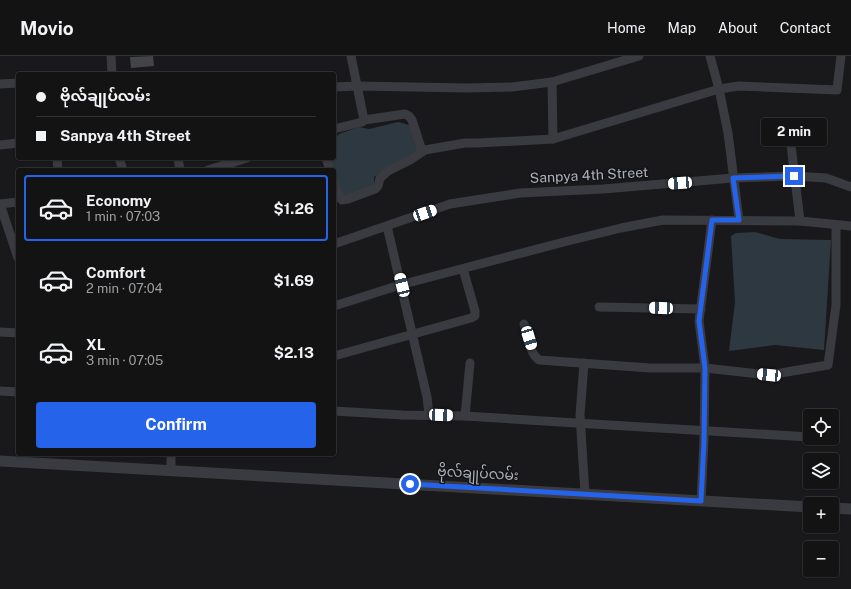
<!DOCTYPE html>
<html lang="en">
<head>
<meta charset="utf-8">
<style>
	body { margin:0; font-family:"Public Sans","Noto Sans Myanmar",sans-serif; background:#1c1c1d; color:#f1f3f6; height:100vh; display:flex; flex-direction:column; font-size:15px; white-space:nowrap }
	* { box-sizing:border-box; margin:0 }
	p { font-size:13px; color:#9d9ea0 }
	.icon { flex:none; width:22px; height:22px; fill:none; stroke:currentColor; stroke-width:2; stroke-linecap:round; stroke-linejoin:round }
	.map { position:relative; flex:1; overflow:hidden }
	.drawer { position:absolute; left:16px; top:112px; width:320px; height:288px; display:flex; flex-direction:column; background:#131314; border-radius:4px; box-shadow:0 1px 3px #0004,0 0 0 1px #323234 }
	.drawer>* { flex:none }
	.hud { position:absolute; left:16px; top:16px; width:320px; height:88px; border-radius:4px; box-shadow:0 1px 3px #0004,0 0 0 1px #323234; display:grid; align-content:center; height:88px; padding:0 20px; background:#131314 }
	.fabs { position:absolute; left:803px; top:353px; display:grid; gap:8px }
	.fabs a { display:grid; place-items:center; width:36px; height:36px; border-radius:4px; background:#131314; box-shadow:0 1px 3px #0004,0 0 0 1px #323234; font-size:20px }
	.end { position:absolute; width:18px; height:18px; margin:-9px; border:5px solid #2563eb; background:#fff; box-shadow:0 0 0 2px #fff }
	.from { border-radius:50% }
	.bubble { position:absolute; height:28px; border-radius:4px; background:#131314; box-shadow:0 1px 3px #0004,0 0 0 1px #323234; font-size:13px; font-weight:700; line-height:28px; text-align:center }
	.car { position:absolute; width:12px; height:24px; margin:-12px -6px; border-radius:5px; box-shadow:0 0 3px 1px #0007; background:linear-gradient(#fff 24%,#345 0 40%,#fff 0 76%,#345 0 86%,#fff 0) }
	.hud b { display:flex; align-items:center; gap:14px; height:38px; font-size:15px }
	.hud b+b { border-top:1px solid #323234 }
	.hud i { width:10px; height:10px; background:#f1f3f6 }
	ul { padding:7px 0 0; list-style:none }
	li { display:flex; align-items:center; gap:12px; height:66px; margin:0 8px 6px; padding:0 12px; border:2px solid transparent; border-radius:4px }
	li div { flex:1 }
	li b { display:block; font-size:15px }
	li em { font-style:normal; font-weight:700 }
	li.on { border-color:#2563eb }
	li>.icon { width:36px; height:36px; stroke-width:1.5 }
	.cta { display:flex; gap:8px; margin-top:auto; padding:8px 20px }
	.cta a { flex:1; height:46px; border-radius:4px; background:#2563eb; color:#fff; font-size:16px; font-weight:700; line-height:46px; text-align:center }
	header { display:flex; align-items:center; gap:24px; box-sizing:border-box; height:56px; padding:0 20px; background:#131314; border-bottom:1px solid #323234 }
	header strong { font-size:19px }
	nav { display:flex; gap:22px; margin-inline-start:auto; font-size:14px }
	.map>svg:first-child { display:block }
	.water { fill:#2e3840 }
	.building { fill:#434448 }
	.lines { fill:none; stroke-linecap:round; stroke-linejoin:round }
	.minor { stroke:#3a3b40; stroke-width:9 }
	.tertiary { stroke:#3a3b40; stroke-width:11 }
	.route { stroke:#2563eb; stroke-width:5 }
	.labels { text-anchor:middle; dominant-baseline:central; stroke-width:3; stroke-linejoin:round; paint-order:stroke }
	.street-label { font-size:14px; fill:#abb0bb; stroke:#141416 }
</style>
</head>
<body>
<header>
<strong>Movio</strong>
<nav><a>Home</a><a>Map</a><a>About</a><a>Contact</a></nav>
</header>
<div class="map">
<svg width="851" height="533" viewBox="0 0 851 533">
	<rect width="100%" height="100%" fill="#19191b"/>
	<g class="water">
		<path d="M398 66 409 69 417 86V96L381 115 374 121V130L343 140 335 126 334 113 329 102H334V83L339 78 359 71 369 73Z"/>
		<path d="M755 176 780 183 831 184 824 294 775 289 729 295 735 246 731 180 736 177Z"/>
	</g>
	<path class="building" d="M153 0 154 10 131 12 130 1Z"/>
	<g class="lines">
		<g class="minor">
			<path d="M111 0 112 18"/>
			<path d="M710 0 719 33 739 30 837 34 841 0"/>
			<path d="M552 26 553 83"/>
			<path d="M0 28 18 27"/>
			<path d="M334 31 357 30 467 32 512 31 552 26 639 0"/>
			<path d="M364 64 405 58 409 60 412 64 422 95"/>
			<path d="M334 73 362 66 364 64 351 0"/>
			<path d="M0 89 18 87"/>
			<path d="M791 89 800 165"/>
			<path d="M57 102 58 114"/>
			<path d="M119 102 123 114"/>
			<path d="M178 102 180 114"/>
			<path d="M326 102 330 114"/>
			<path d="M208 114 247 102"/>
			<path d="M334 127 340 142 342 144 348 143 375 133 378 130 380 122 388 115 410 104 425 94 465 87H478L553 83 719 33 728 77 739 164"/>
			<path d="M0 148 18 202"/>
			<path d="M0 148 18 146"/>
			<path d="M712 164 699 265 705 312 769 319 828 309 836 249V170"/>
			<path d="M387 170 427 341 429 359"/>
			<path d="M334 188 450 148 520 137 603 133 733 122 794 120 826 122 851 131"/>
			<path d="M334 250 400 229 564 186 621 172 663 164 800 165 851 170"/>
			<path d="M599 251 701 253"/>
			<path d="M524 268C528 279 529 297 539 304L650 312H705L704 385 701 445"/>
			<path d="M0 276 18 277"/>
			<path d="M334 300 471 262 475 260V255L463 213"/>
			<path d="M584 307 580 359 585 438"/>
			<path d="M0 335 18 336"/>
			<path d="M334 355 402 359 465 360 470 307"/>
			<path d="M465 360C580 367 695 375 810 381"/>
			<path d="M171 415V398"/>
		</g>
		<g class="tertiary">
			<path d="M0 405 810 451"/>
			<path d="M832 452 851 453"/>
		</g>
	</g>
	<g class="lines">
		<path class="route" d="M410 428 701 445 704 385 705 312 699 265 712 164H739L733 122 794 120"/>
	</g>
	<g class="labels">
		<g class="street-label">
			<text transform="translate(589 119) rotate(-3)">Sanpya 4th Street</text>
			<text transform="translate(478 417) rotate(3)">ဗိုလ်ချုပ်လမ်း</text>
		</g>
	</g>
</svg>
<div class="fabs">
<a><svg class="icon" aria-label="locate" viewBox="0 0 24 24"><circle cx="12" cy="12" r="6"/><path d="M12 2v4M12 18v4M2 12h4M18 12h4"/></svg></a>
<a><svg class="icon" aria-label="layers" viewBox="0 0 24 24"><path d="M12 4l9 5-9 5-9-5zM3 14l9 5 9-5"/></svg></a>
<a>+</a>
<a>−</a>
</div>
<i class="end from" style="left:410px;top:428px"></i>
<i class="end" style="left:794px;top:120px"></i>
<div class="bubble" style="left:761px;top:62px;width:66px">2 min</div>
<i class="car" style="left:680px;top:127px;rotate:266deg"></i>
<i class="car" style="left:425px;top:157px;rotate:71deg"></i>
<i class="car" style="left:402px;top:229px;rotate:346deg"></i>
<i class="car" style="left:661px;top:252px;rotate:272deg"></i>
<i class="car" style="left:529px;top:282px;rotate:163deg"></i>
<i class="car" style="left:769px;top:319px;rotate:276deg"></i>
<i class="car" style="left:441px;top:359px;rotate:92deg"></i>
<div class="hud">
<b><i class="from"></i>ဗိုလ်ချုပ်လမ်း</b>
<b><i></i>Sanpya 4th Street</b>
</div>
<section class="drawer">
<ul>
<li class="on"><svg class="icon" aria-label="car" viewBox="0 0 24 24"><path d="M5 17H2v-5l4-1 3-4h7l3 4 3 1v5h-3M9 17h6M6 11h13"/><circle cx="7" cy="17" r="2"/><circle cx="17" cy="17" r="2"/></svg><div><b>Economy</b><p>1 min · 07:03</p></div><em>$1.26</em></li>
<li><svg class="icon" aria-label="car" viewBox="0 0 24 24"><path d="M5 17H2v-5l4-1 3-4h7l3 4 3 1v5h-3M9 17h6M6 11h13"/><circle cx="7" cy="17" r="2"/><circle cx="17" cy="17" r="2"/></svg><div><b>Comfort</b><p>2 min · 07:04</p></div><em>$1.69</em></li>
<li><svg class="icon" aria-label="car" viewBox="0 0 24 24"><path d="M5 17H2v-5l4-1 3-4h7l3 4 3 1v5h-3M9 17h6M6 11h13"/><circle cx="7" cy="17" r="2"/><circle cx="17" cy="17" r="2"/></svg><div><b>XL</b><p>3 min · 07:05</p></div><em>$2.13</em></li>
</ul>
<div class="cta"><a>Confirm</a></div>
</section>
</div>
</body>
</html>
